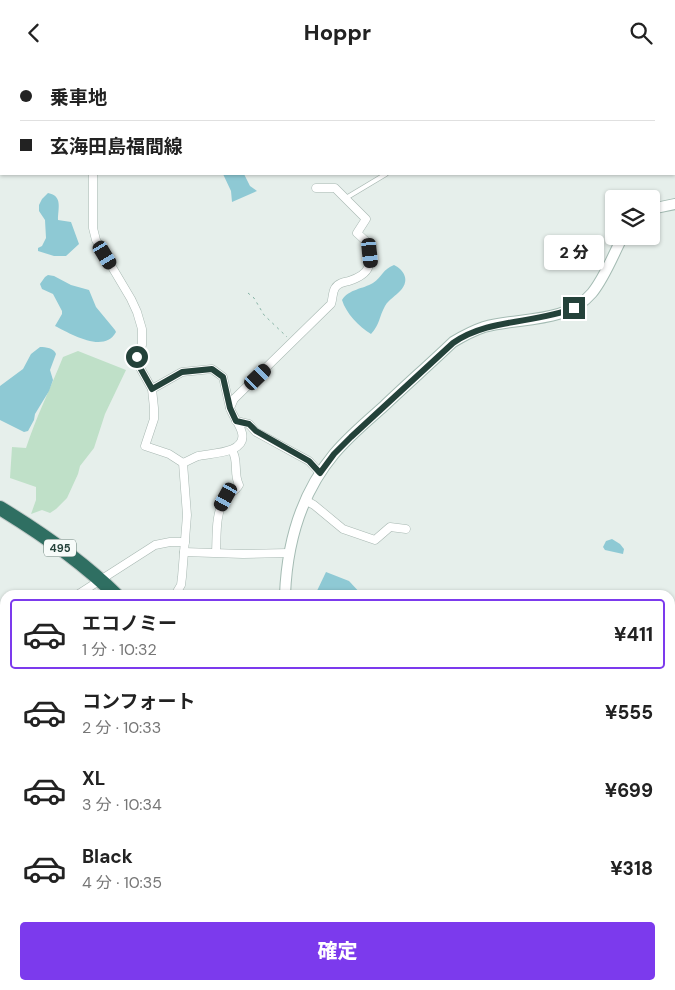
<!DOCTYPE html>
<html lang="ja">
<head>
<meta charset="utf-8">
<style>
	body { margin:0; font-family:"DM Sans","Noto Sans JP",sans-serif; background:#f2f2f2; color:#222; height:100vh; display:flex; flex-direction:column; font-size:19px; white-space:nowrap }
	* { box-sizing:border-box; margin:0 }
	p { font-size:16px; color:#767676 }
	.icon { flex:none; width:28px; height:28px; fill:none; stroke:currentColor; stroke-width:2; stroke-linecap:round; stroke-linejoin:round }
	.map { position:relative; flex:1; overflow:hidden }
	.panel { position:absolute; left:0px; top:525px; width:675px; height:400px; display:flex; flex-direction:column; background:#fff; border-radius:15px 15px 0 0; box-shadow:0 1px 4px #0004 }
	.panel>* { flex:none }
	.top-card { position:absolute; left:0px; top:0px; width:675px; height:110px; box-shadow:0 1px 4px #0004; display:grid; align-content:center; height:110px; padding:0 20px; background:#fff }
	.buttons { position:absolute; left:605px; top:125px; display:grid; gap:10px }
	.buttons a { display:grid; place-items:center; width:55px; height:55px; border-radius:5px; background:#fff; box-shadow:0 1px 4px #0004; font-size:25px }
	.end { position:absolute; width:22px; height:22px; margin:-11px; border:6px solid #24423a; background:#fff; box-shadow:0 0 0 2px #fff }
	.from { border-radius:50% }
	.bubble { position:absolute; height:35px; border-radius:5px; background:#fff; box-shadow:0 1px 4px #0004; font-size:16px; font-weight:800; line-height:35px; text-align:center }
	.car { position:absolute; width:15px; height:30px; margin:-15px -8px; border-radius:6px; box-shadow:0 0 4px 1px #0007; background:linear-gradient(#222 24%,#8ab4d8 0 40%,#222 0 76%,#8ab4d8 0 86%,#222 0) }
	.top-card b { display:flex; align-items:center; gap:18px; height:48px; font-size:19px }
	.top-card b+b { border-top:1px solid #e0e0e0 }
	.top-card i { width:12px; height:12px; background:#222 }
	ul { padding:9px 0 0; list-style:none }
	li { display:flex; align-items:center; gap:15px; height:70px; margin:0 10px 8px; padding:0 10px; border:2px solid transparent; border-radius:5px }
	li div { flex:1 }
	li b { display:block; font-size:19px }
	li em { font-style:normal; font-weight:800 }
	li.selected { border-color:#7c3aed }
	li>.icon { width:45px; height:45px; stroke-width:1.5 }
	.button { display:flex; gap:10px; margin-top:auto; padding:10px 20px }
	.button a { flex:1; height:58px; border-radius:5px; background:#7c3aed; color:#fff; font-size:20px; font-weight:800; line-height:58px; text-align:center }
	header { display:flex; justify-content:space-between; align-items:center; height:65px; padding:0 20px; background:#fff; font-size:22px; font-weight:800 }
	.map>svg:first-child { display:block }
	.green { fill:#bfe0c8 }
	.water { fill:#8ec9d4 }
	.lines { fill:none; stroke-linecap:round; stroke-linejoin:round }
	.lane-casing { stroke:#a8b8b2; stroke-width:5.5 }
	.street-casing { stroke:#a8b8b2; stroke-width:9 }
	.secondary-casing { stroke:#a4bbb3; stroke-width:12 }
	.highway-casing { stroke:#c2cac8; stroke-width:16 }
	.path { stroke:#86b3a5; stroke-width:1; stroke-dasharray:2.5 4; stroke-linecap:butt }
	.lane { stroke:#fff; stroke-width:4 }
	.street { stroke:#fff; stroke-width:8 }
	.secondary { stroke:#fff; stroke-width:10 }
	.highway { stroke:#2f6f62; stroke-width:14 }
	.route { stroke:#24423a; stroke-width:6 }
	.labels { text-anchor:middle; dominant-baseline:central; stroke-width:4; stroke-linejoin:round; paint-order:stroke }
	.shield { fill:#f7fbf9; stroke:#637a73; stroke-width:1 }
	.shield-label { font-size:11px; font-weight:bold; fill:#24423a }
</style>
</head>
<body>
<header><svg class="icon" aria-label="back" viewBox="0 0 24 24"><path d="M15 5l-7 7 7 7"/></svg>Hoppr<svg class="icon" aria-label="search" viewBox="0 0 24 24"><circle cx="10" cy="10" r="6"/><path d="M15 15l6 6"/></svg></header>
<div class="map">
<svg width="675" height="925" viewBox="0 0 675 925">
	<rect width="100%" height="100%" fill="#e6efeb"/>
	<path class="green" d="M78 286 126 305 105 349 94 383 80 401 78 409 67 433 56 444 50 448 42 445 31 449 36 435V422L10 413 12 382 26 383C36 352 51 322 63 292Z"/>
	<g class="water">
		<path d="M223 109H244L250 121 257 126 232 137 231 126Z"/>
		<path d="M48 128C63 131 58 143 58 155L71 157 79 179 66 191H54L38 186V183L42 181 46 173 45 155 39 146V140L42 134Z"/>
		<path d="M394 200C404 205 410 215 401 225 396 231 389 234 385 241 379 252 380 259 371 269 359 262 346 248 342 235 349 224 363 224 373 218 382 212 383 204 394 200Z"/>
		<path d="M48 210 54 211 71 220 89 225 96 242 115 265 116 267C104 289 71 269 55 261L62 249V246L53 229 42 224 40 219 45 212Z"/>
		<path d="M40 282C46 282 54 283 56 289L50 305 53 315 49 326 35 349 34 355 28 366 24 367 0 355V321L23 304 31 289Z"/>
		<path d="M612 474 620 479 624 484 623 489 605 485 603 482 606 476Z"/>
		<path d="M326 507 349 516 362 530H315Z"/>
	</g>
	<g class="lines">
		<defs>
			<path id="lane" d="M346 133 386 109"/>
			<g id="street">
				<path d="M93 109V163L96 175 131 234 137 247 142 264V280L137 292 138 299 152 324 154 343V354L145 381 169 389 183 398 187 450 182 512 181 520 175 530"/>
				<path d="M152 324 182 307 212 304 223 312 230 343"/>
				<path d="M236 356 249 359 256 367 309 396 320 408"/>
				<path d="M183 398C188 396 193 393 198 391 210 388 247 389 242 368 240 359 233 352 230 343L234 334 331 239C333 234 332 228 335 223 338 218 344 217 349 216 373 208 371 198 368 178L357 168 366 154 335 123H316"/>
				<path d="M305 435 314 440 343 464 375 475 390 462 406 464"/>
				<path d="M184 487 243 489 288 488"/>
				<path d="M216 487C217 470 215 449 225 433 229 428 236 426 239 420 233 408 239 396 232 385"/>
				<path d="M77 530 155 480 170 477H185"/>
				<path d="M0 597 5 592"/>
				<path d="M670 643 675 641"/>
				<path d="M0 735 5 740"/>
				<path d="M0 789 5 784"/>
				<path d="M670 818 675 816"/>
				<path d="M0 880 5 876"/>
				<path d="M74 920 79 925"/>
				<path d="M58 925 65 920"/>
				<path d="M298 925 304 920"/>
				<path d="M605 925 614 920"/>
			</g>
			<g id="secondary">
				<path d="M651 144 675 139"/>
				<path d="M285 530C287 478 300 430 334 389 348 372 366 357 383 342 406 320 430 299 453 277 463 271 472 266 484 262 519 252 566 259 592 228 605 212 613 190 623 171"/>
			</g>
			<g id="highway">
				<path d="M0 443C41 468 82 496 116 530"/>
				<path d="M335 920 337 925"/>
			</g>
		</defs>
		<use href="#lane" class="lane-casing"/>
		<use href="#street" class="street-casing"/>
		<use href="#secondary" class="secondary-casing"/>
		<use href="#highway" class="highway-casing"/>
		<g class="path">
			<path d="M109 1V0"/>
			<path d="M248 228 254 233 264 250 287 272"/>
			<path d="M672 650 675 657"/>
			<path d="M521 920 526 925"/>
			<path d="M437 925 440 920"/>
		</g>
		<use href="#lane" class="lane"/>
		<use href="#street" class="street"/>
		<use href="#secondary" class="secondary"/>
		<use href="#highway" class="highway"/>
	</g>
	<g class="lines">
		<path class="route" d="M137 292 138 299 152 324 182 307 212 304 223 312 230 343 236 356 249 359 256 366 309 396 320 408 334 389 351 372 453 278C489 253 535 259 574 243"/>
	</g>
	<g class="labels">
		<rect class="shield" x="44" y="474.5" width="32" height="17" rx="4"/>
		<g class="shield-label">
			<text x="60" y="483">495</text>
		</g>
	</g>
</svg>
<div class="buttons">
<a><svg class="icon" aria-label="layers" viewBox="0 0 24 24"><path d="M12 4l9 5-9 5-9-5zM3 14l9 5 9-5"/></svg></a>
</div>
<i class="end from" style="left:137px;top:292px"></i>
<i class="end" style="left:574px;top:243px"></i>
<div class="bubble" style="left:544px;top:170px;width:60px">2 分</div>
<i class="car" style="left:370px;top:188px;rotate:174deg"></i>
<i class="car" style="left:105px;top:190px;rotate:149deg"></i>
<i class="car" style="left:258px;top:312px;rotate:46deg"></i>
<i class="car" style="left:226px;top:432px;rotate:209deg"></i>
<div class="top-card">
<b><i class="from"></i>乗車地</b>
<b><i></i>玄海田島福間線</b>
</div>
<section class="panel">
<ul>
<li class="selected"><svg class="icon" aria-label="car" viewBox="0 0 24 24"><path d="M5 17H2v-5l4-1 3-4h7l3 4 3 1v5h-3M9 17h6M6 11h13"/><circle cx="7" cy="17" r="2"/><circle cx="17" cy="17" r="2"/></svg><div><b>エコノミー</b><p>1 分 · 10:32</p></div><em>¥411</em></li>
<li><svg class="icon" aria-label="car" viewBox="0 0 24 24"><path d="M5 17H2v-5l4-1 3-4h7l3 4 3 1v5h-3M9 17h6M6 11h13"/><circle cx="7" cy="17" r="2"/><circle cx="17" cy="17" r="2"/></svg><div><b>コンフォート</b><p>2 分 · 10:33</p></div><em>¥555</em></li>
<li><svg class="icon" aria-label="car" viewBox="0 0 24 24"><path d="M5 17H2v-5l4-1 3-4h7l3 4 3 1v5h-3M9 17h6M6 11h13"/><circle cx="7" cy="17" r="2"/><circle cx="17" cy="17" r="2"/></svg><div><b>XL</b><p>3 分 · 10:34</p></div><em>¥699</em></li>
<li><svg class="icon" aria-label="car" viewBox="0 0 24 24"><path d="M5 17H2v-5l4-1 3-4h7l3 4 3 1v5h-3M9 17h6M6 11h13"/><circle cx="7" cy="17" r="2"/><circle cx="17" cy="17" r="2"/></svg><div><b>Black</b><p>4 分 · 10:35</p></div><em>¥318</em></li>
</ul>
<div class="button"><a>確定</a></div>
</section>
</div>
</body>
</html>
